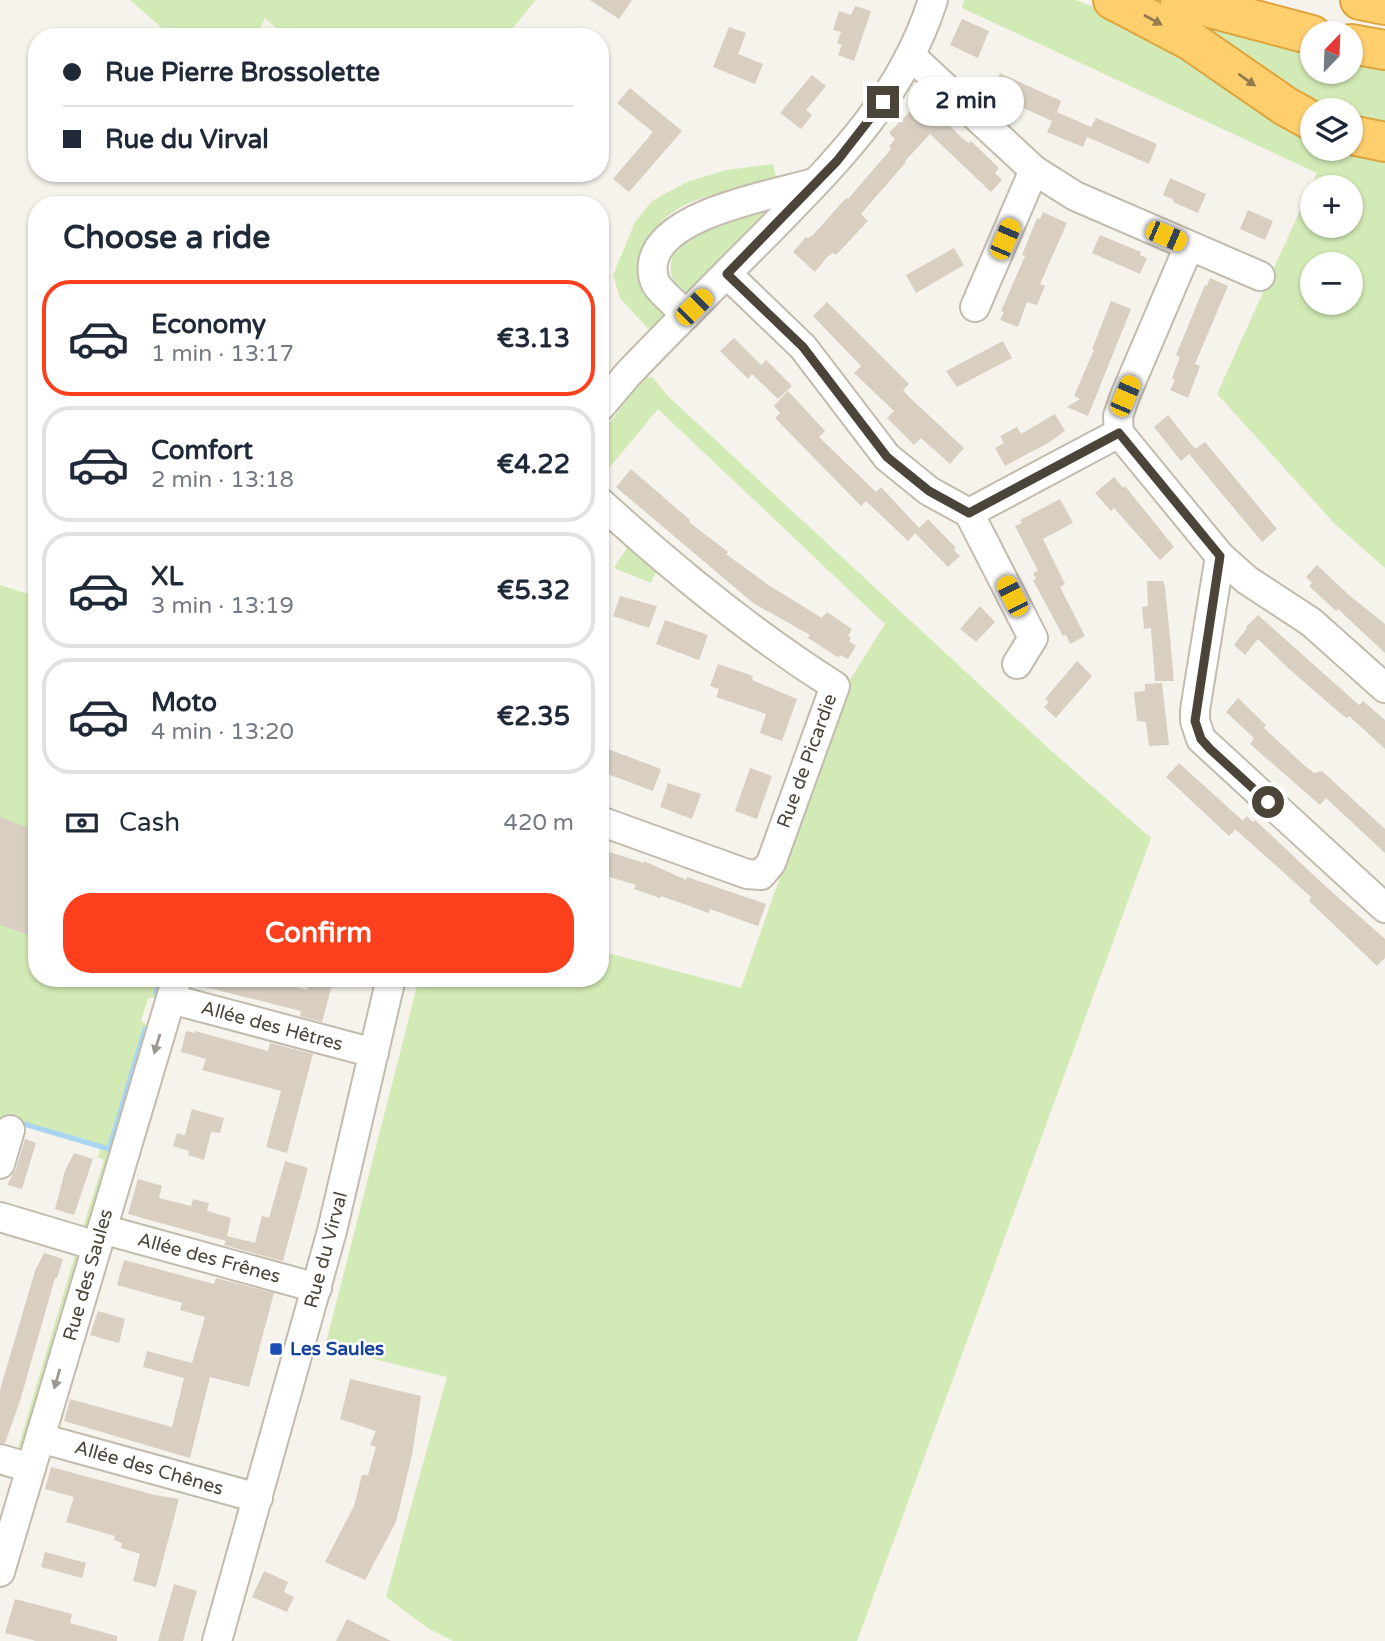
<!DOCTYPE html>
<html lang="en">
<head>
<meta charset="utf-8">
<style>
	body { margin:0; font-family:"Varela Round",sans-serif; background:#f2f2f3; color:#1f2937; height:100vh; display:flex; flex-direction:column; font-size:26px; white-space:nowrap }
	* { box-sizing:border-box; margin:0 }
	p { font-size:23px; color:#747a83 }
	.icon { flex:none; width:38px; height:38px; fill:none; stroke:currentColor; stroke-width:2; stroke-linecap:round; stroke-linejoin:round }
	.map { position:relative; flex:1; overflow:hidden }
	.side { position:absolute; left:28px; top:196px; width:581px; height:791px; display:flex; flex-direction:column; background:#fff; border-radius:28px; box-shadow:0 2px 5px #0004 }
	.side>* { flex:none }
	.top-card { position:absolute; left:28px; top:28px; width:581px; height:154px; border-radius:28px; box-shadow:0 2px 5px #0004; display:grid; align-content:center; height:154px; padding:0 35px; background:#fff }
	.needle { width:46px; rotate:23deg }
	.fabs { position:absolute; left:1300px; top:21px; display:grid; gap:14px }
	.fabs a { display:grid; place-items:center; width:63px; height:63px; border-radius:50%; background:#fff; box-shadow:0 2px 5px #0004; font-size:35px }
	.end { position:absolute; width:32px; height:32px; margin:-16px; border:9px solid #4b4439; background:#fff; box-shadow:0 0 0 4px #fff }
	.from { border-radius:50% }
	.bubble { position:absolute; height:49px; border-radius:24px; background:#fff; box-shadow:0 2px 5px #0004; font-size:23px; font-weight:700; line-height:49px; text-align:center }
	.car { position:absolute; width:21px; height:42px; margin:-21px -10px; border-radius:9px; box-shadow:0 0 5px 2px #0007; background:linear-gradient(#f5c518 24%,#345 0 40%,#f5c518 0 76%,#345 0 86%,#f5c518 0) }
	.top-card b { display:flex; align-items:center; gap:24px; height:66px; font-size:26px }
	.top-card b+b { border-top:2px solid #e0e1e3 }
	.top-card i { width:18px; height:18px; background:#1f2937 }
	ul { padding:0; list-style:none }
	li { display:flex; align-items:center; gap:21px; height:116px; margin:0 14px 10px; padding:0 21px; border:4px solid #e0e1e3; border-radius:28px }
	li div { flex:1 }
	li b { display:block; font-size:26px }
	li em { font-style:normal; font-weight:700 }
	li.selected { border-color:#fc3f1d }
	li>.icon { width:63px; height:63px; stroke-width:1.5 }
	h2 { padding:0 35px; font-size:32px; line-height:84px }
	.pay { display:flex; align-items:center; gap:18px; height:77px; padding:0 35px; font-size:26px }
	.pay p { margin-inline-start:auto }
	.action { display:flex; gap:14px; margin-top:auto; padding:14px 35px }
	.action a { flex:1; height:80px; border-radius:28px; background:#fc3f1d; color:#fff; font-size:28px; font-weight:700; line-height:80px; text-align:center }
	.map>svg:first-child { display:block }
	.green { fill:#d2eab5; fill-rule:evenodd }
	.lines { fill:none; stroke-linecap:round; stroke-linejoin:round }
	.stream { stroke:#a9d4f2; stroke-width:5 }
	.building { fill:#d8cfc1 }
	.minor-casing { stroke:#c2bbae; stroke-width:32 }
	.highway-casing { stroke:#e0a43c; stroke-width:42 }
	.minor { stroke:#fff; stroke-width:28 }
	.highway { stroke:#ffcf6e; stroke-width:38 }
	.oneway { fill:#937c4e }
	.oneway2 { fill:#9c9892 }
	.route { stroke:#4b4439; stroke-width:9 }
	.transit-dot { fill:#1a4fb4; stroke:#fff; stroke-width:2.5 }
	.labels { text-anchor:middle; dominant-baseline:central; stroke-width:5; stroke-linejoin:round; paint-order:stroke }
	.street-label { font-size:19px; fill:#4b4439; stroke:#fff }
	.transit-label { font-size:19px; font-weight:bold; fill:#164399; stroke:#fff; text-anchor:start }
</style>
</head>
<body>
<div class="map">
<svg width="1385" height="1641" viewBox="0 0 1385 1641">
	<rect width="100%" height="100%" fill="#f6f3ec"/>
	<g class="green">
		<path d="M130 0H536L505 37H286L265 18 256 37H172Z"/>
		<path d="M964 0H1076L1126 20 1186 23 1312 54V72H1351V63L1385 71V568L1335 524 1217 394 1317 173 962 8ZM1312 110H1351V149H1312ZM1312 187H1351V226H1312ZM1312 264H1351V303H1312Z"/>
		<path d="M773 164 778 186C736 192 682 191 654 231 649 239 646 251 642 261L669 312 651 332 620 298 613 275 635 222 652 201 687 182 726 170Z"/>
		<path d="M770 211 688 294C675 286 669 278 671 263 675 222 738 217 770 211Z"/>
		<path d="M647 372 648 378 652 377 668 396 1047 747 1151 838 857 1641H453L429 1629 386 1597 447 1377 325 1347 419 978H600V951L741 988 848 683 885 624 658 409 600 479V436Z"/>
		<path d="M628 546 657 569 651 583 614 568Z"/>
		<path d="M0 585 37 597V978H169L164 997 148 998 141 1021 153 1029 95 1225 81 1234 104 1160 98 1157 101 1147 22 1122 19 1128 0 1136Z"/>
		<path d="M77 1248 82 1255 24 1451 16 1455Z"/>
	</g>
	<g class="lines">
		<g class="stream">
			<path d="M156 993 161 978"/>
			<path d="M17 1122 109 1149 145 1029"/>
		</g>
	</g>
	<g class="building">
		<path d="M590 0H632L619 19Z"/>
		<path d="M855 6 871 11 854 61 838 55 842 45 837 43 841 32 833 30 839 11 851 15Z"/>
		<path d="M962 19 989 31 978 58 950 45Z"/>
		<path d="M729 27 746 33 738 54 763 64 755 84 713 67Z"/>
		<path d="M1000 73 1061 101 1057 112 1091 127 1096 118 1157 144 1149 164 1087 137 1083 147 1047 132 1052 121 1000 97 1001 95 992 91Z"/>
		<path d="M812 75 826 86 806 110 812 115 801 129 780 113Z"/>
		<path d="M630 88 682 131 629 192 613 179 653 132 617 103Z"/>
		<path d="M924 100 962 138 969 143 971 141 999 168 995 173 1002 180 991 192 930 134 905 161 906 162 861 214 868 221 836 255 833 253 827 257 815 272 793 252 806 237 808 238 813 235 846 198 848 199 891 149 889 146 895 139 889 133 916 105 918 107Z"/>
		<path d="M1170 178 1206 194 1198 213 1173 202 1174 200 1163 195Z"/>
		<path d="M1248 210 1273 221 1265 240 1240 229Z"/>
		<path d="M1043 212 1067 223 1040 284 1045 286 1037 305 1027 302 1018 327 1000 320 1004 312 1001 311 1025 256 1022 255 1037 218 1040 219Z"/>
		<path d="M1100 235 1141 252 1140 255 1147 258 1140 274 1092 253Z"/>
		<path d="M954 248 964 265 916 293 906 275Z"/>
		<path d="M1210 278 1228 286 1195 364 1200 366 1188 398 1170 390 1175 380 1172 378 1180 357 1176 355 1205 285 1207 286Z"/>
		<path d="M1111 301 1131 309 1088 416 1067 407 1080 399 1074 396 1094 350 1092 349Z"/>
		<path d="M827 302 909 384 903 390 909 397 964 448 950 464 921 438 914 445 887 418 894 411 854 373 861 366 813 316Z"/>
		<path d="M734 338 761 365 766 360 792 386 778 399 752 374 748 379 720 351Z"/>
		<path d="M1003 341 1012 358 957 387 946 371Z"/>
		<path d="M788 391 825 431 819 437 876 492 881 487 919 528 928 519 956 548 954 550 960 556 948 567 915 533 908 541 866 501 861 506 775 418 780 413 774 406Z"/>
		<path d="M1055 414 1065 431 1048 443 1005 466 995 448 1004 443 1000 436 1017 427 1021 434Z"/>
		<path d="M1168 415 1195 449 1205 442 1277 529 1262 542 1189 454 1181 461 1154 427Z"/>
		<path d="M631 469 690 520 689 522 728 552 726 554 767 584 822 618 827 612 852 629 848 636 851 638 849 641 856 646 848 659 840 655 839 658 808 638 810 635 753 603 616 487Z"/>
		<path d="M1114 477 1123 488 1125 486 1174 547 1160 560 1114 508 1111 511 1095 493Z"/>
		<path d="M1060 499 1073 523 1043 539 1065 584 1060 587 1085 636 1070 644 1066 635 1063 636 1033 580 1036 579 1033 573 1038 571 1015 526 1022 523 1020 520Z"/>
		<path d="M1317 565 1350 596 1385 624V653L1338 609 1336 611 1309 586 1312 583 1306 577Z"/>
		<path d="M1147 581H1163L1165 586 1174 681H1155L1151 628 1144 629 1142 607 1148 606Z"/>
		<path d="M620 596 657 606 649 628 613 616Z"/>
		<path d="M980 606 995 622 976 642 960 629Z"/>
		<path d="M1258 615 1359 705 1363 701 1385 720V749L1349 716 1347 718 1340 713 1289 669 1258 639 1245 655 1234 645 1247 628 1246 627Z"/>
		<path d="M665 620 708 635 699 660 656 644Z"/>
		<path d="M1077 661 1092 676 1056 718 1044 707 1049 702 1045 699Z"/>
		<path d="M718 664 753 676 752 680 797 699 782 741 760 733 766 714 716 697 719 689 710 686Z"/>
		<path d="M1162 683 1169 745 1149 746 1146 722 1137 721 1134 692 1145 691V684Z"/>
		<path d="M1238 698 1266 725 1264 728 1305 766 1314 773 1322 771 1385 829V853L1326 798 1320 805 1250 744 1254 738 1226 712Z"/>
		<path d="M600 746 661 769 653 791 600 771Z"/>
		<path d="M1179 763 1243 821 1229 836 1166 777Z"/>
		<path d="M750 768 772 776 757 819 735 811Z"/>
		<path d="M668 783 701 794 692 819 660 807Z"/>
		<path d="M1247 816 1253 822 1255 820 1323 884 1385 939V958L1377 966 1309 901 1311 897 1235 829Z"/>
		<path d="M0 817 37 831V938L0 925Z"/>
		<path d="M600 849 644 863V861L686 880 687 877 766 904 758 926 710 909 709 913 661 896 660 898 634 889 636 885 600 874Z"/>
		<path d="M194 978H261L307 990 310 978H334L322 1022 300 1016 301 1011 193 984Z"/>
		<path d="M186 1031 195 1033V1031L268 1051 270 1043 313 1054 287 1153 266 1147 281 1091 202 1070 206 1059 181 1052Z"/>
		<path d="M192 1109 224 1118 220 1133 211 1132 204 1160 188 1155 189 1151 173 1146 177 1133 185 1135Z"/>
		<path d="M25 1139 36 1143 22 1189 7 1185 16 1169Z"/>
		<path d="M74 1153 93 1159 74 1215 55 1209 65 1171Z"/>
		<path d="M285 1161 308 1168 283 1261 224 1245 226 1241 128 1214 138 1179 162 1186 159 1198 191 1206 193 1199 209 1203 207 1211 231 1218 227 1236 255 1243 262 1216 269 1218Z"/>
		<path d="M44 1253 63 1259 57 1278H55L20 1401 5 1443H0V1390L35 1271Z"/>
		<path d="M124 1260 214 1284 216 1278 274 1293 249 1387 210 1377 190 1458 64 1421 70 1399 172 1427 184 1378 143 1367 147 1351 192 1363 205 1317 180 1310 182 1303 117 1285Z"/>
		<path d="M98 1311 125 1319 119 1343 90 1335Z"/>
		<path d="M350 1379 421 1396 412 1455 396 1522 365 1580 325 1562 354 1506 362 1475H368L376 1447 370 1445 376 1431 340 1419Z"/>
		<path d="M51 1467 155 1495 179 1499 156 1587 133 1581 140 1554 121 1548 122 1543 114 1540 115 1536 66 1522 74 1497 45 1489Z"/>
		<path d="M45 1552 86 1563 82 1578 41 1567Z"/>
		<path d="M264 1571 288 1582 284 1592 294 1597 287 1612 252 1597Z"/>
		<path d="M174 1584 197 1591 190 1615 183 1641H158Z"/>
		<path d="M15 1599 72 1614 70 1623 117 1636V1641H36L5 1633Z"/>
		<path d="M347 1619 391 1641H336Z"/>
	</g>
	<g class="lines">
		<defs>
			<g id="minor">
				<path d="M911 56 1034 170 1075 196 1260 276"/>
				<path d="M727 274 803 347 887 457 929 491 969 513 1033 638 1017 664"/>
				<path d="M975 307 1034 170"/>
				<path d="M686 315C677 305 663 295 656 284 653 278 652 270 653 263 661 213 773 195 814 183"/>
				<path d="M600 407 628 374C675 325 723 277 771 229 840 158 902 97 933 0"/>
				<path d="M1119 433 1220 556 1247 580 1311 622 1385 688"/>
				<path d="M600 502C674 570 750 632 835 686L771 863 761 875 747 874 600 821"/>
				<path d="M969 513 1119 433 1118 416 1125 396 1189 246"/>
				<path d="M1220 556 1195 710V721L1201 739 1385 908"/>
				<path d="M171 999 374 1053"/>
				<path d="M0 1164 10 1130"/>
				<path d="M0 1217 97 1246"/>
				<path d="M102 1229 317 1288"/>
				<path d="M40 1438 258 1498"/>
				<path d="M0 1459 31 1468"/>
				<path d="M0 1572 177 978"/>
				<path d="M217 1641 332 1231 391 978"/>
			</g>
			<g id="highway">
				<path d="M1113 0 1191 41 1285 106 1312 121"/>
				<path d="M1180 0 1312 35"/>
				<path d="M1360 0 1385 5"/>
				<path d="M1351 44 1385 50"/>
				<path d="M1351 135 1385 142"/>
			</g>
		</defs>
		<use href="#minor" class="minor-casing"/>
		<use href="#highway" class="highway-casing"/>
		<use href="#minor" class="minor"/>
		<use href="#highway" class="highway"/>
	</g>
	<defs><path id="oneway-solid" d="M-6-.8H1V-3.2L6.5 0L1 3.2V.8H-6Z" transform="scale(1.75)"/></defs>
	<g class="oneway">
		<use href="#oneway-solid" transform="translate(1153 20) rotate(29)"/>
		<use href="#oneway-solid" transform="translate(1247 80) rotate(35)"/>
	</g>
	<g class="oneway2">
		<use href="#oneway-solid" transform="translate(157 1044) rotate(107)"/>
		<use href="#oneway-solid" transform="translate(57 1379) rotate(106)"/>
	</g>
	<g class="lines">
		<path class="route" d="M883 102 837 161 727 274 803 347 887 457 929 491 969 513 1119 433 1220 556 1195 721 1201 739 1210 749 1268 802"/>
	</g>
	<rect class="transit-dot" x="269" y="1342" width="14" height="14" rx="3.5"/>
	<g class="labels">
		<g class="street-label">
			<text transform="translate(807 761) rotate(-70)">Rue de Picardie</text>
			<text transform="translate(272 1026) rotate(15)">Allée des Hêtres</text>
			<text transform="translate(326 1250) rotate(-75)">Rue du Virval</text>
			<text transform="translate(209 1258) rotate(15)">Allée des Frênes</text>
			<text transform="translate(88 1275) rotate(-74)">Rue des Saules</text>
			<text transform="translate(149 1468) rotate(16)">Allée des Chênes</text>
		</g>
		<g class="transit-label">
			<text x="290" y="1349">Les Saules</text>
		</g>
	</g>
</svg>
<div class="fabs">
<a><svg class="needle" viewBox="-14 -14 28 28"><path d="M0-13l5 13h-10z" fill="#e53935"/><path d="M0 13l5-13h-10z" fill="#747a83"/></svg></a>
<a><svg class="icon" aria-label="layers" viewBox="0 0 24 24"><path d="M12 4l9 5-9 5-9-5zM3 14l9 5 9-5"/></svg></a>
<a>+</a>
<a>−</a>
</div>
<i class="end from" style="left:1268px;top:802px"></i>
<i class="end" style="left:883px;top:102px"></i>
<div class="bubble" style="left:908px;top:77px;width:116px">2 min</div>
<i class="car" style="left:1166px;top:236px;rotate:113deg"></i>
<i class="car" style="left:1005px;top:239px;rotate:23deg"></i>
<i class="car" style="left:694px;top:307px;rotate:45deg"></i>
<i class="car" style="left:1125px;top:396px;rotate:23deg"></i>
<i class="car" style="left:1012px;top:596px;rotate:333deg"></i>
<div class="top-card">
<b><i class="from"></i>Rue Pierre Brossolette</b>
<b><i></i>Rue du Virval</b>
</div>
<section class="side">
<h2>Choose a ride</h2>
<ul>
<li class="selected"><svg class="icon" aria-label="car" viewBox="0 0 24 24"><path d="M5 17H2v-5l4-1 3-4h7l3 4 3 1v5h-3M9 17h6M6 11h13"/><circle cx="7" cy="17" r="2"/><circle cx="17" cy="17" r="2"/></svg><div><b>Economy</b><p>1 min · 13:17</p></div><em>€3.13</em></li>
<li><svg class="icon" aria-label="car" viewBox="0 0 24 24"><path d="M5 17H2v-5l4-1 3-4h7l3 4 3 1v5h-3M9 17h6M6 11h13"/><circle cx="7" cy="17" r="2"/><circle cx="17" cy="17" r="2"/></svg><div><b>Comfort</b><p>2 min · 13:18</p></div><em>€4.22</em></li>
<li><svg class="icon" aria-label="car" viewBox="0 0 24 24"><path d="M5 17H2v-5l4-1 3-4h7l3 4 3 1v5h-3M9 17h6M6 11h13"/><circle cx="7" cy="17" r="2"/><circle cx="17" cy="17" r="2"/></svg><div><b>XL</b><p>3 min · 13:19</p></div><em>€5.32</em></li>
<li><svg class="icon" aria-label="car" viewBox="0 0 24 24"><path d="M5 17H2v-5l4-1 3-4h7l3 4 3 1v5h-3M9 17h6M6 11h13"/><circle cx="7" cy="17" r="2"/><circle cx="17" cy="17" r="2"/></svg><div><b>Moto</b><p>4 min · 13:20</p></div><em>€2.35</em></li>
</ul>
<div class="pay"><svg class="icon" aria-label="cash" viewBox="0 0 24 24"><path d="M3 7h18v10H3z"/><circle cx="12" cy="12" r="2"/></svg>Cash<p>420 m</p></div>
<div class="action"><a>Confirm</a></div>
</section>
</div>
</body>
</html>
